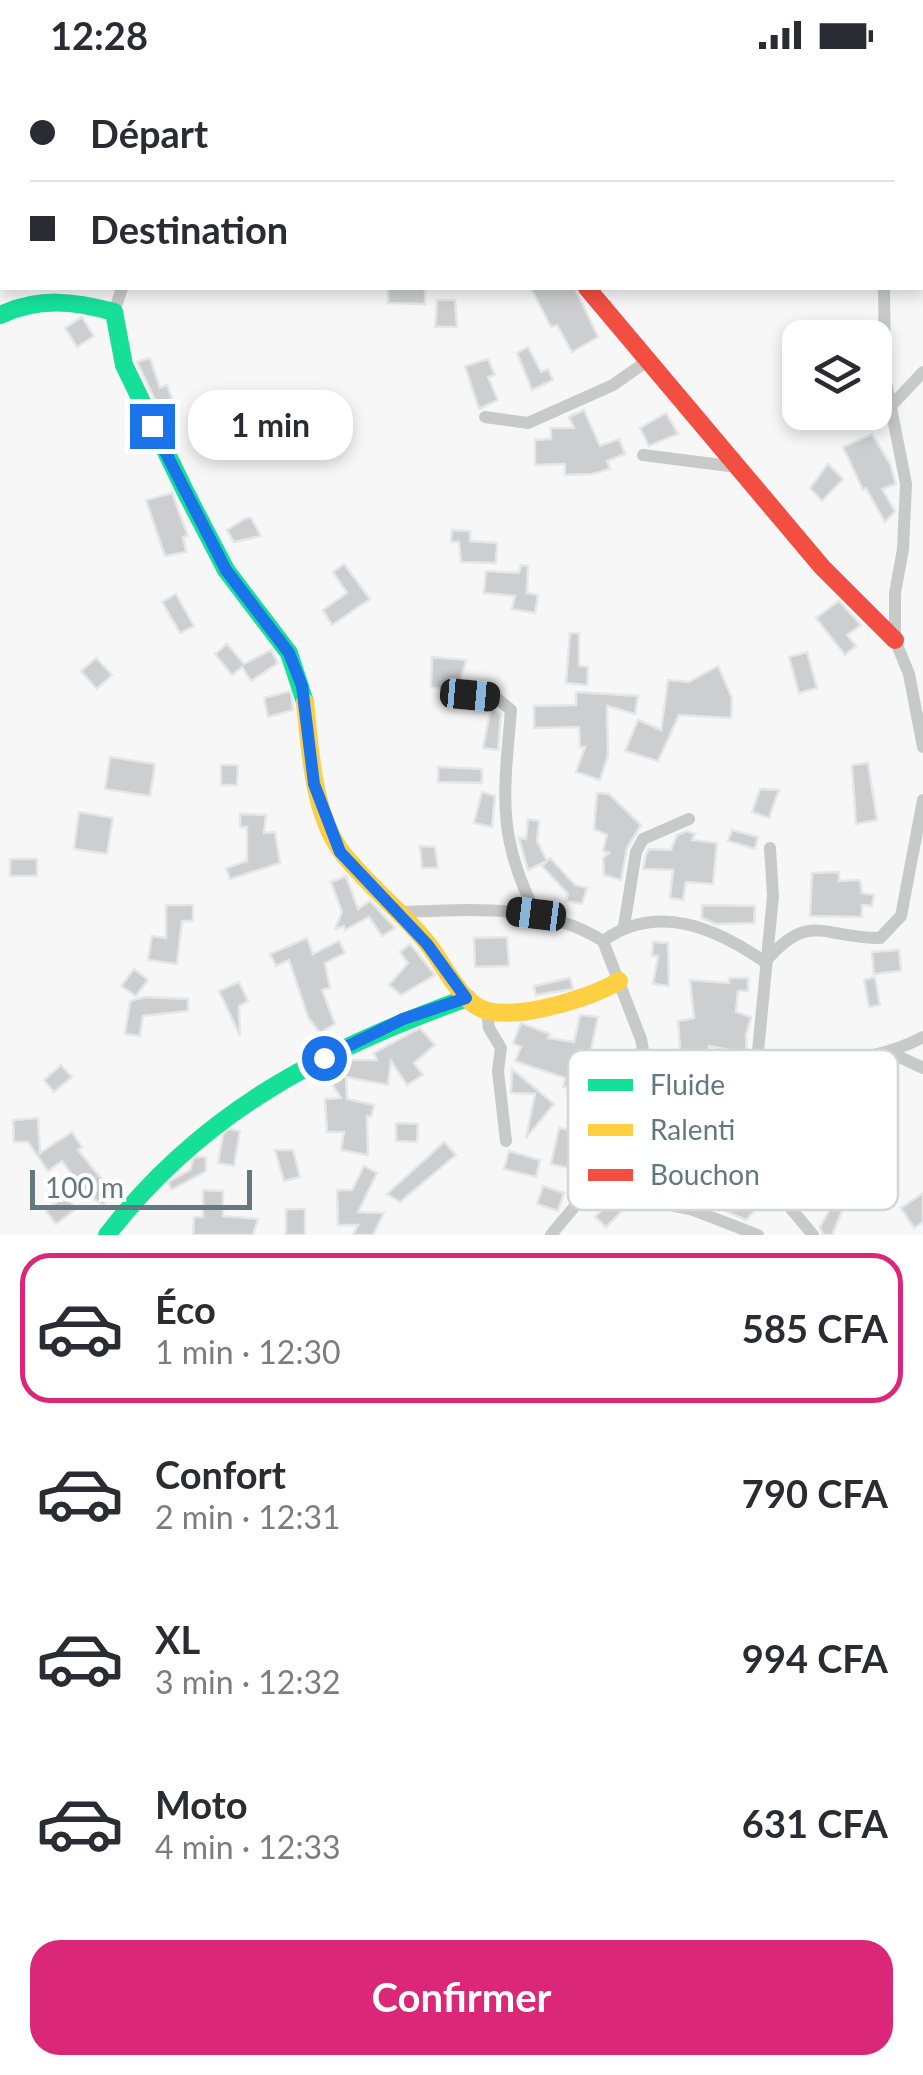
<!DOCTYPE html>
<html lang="fr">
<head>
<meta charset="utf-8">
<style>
	body { margin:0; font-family:Lato,sans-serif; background:#f2f2f3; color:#2b2b33; height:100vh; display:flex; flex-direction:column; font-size:38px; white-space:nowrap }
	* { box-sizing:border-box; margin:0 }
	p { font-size:32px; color:#7c7c81 }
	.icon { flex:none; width:55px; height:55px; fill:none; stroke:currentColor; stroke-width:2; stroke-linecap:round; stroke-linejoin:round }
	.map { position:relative; height:1165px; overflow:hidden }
	.details { display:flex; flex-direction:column; background:#fff; flex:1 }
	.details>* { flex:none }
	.banner { position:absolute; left:0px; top:0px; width:925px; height:220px; box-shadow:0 5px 15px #0003; display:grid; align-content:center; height:220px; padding:0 30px; background:#fff }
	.buttons { position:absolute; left:782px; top:250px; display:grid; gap:20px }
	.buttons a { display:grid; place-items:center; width:110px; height:110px; border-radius:20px; background:#fff; box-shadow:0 5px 15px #0003; font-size:50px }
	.scale { position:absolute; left:30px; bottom:25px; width:222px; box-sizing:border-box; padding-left:10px; border:5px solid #65787f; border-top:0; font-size:28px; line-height:35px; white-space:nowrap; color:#65787f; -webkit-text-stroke:8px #fff; paint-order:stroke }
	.end { position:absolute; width:45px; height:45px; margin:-22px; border:12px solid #1a73e8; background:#fff; box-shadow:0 0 0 5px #fff }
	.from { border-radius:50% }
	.bubble { position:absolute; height:70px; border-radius:30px; background:#fff; box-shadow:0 5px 15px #0003; font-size:32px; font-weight:700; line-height:70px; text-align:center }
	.car { position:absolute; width:30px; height:60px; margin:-30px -15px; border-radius:12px; box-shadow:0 0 8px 2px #0007; background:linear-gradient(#222 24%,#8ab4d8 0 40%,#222 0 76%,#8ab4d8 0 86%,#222 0) }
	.banner b { display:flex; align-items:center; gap:35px; height:95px; font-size:38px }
	.banner b+b { border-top:2px solid #e1e1e2 }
	.banner i { width:25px; height:25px; background:#2b2b33 }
	ul { padding:18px 0 0; list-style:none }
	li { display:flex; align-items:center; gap:30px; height:150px; margin:0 20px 15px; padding:0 10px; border:5px solid transparent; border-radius:30px }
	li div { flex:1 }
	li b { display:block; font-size:38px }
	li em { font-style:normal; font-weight:700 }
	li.selected { border-color:#db2777 }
	li>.icon { width:90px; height:90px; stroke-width:1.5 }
	.cta { display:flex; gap:20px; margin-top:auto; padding:20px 30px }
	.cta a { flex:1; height:115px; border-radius:30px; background:#db2777; color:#fff; font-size:40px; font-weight:700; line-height:115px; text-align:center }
	.status { display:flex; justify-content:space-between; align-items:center; height:70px; padding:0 50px; background:#fff; direction:ltr }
	.status svg { height:28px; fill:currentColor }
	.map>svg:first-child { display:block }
	.building { fill:#cccecf; stroke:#e6e6e6; stroke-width:2.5 }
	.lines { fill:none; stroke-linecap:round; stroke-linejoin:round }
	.street { stroke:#c8caca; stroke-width:12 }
	.fast { stroke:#16e098; stroke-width:18 }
	.slow { stroke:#ffcf43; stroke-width:18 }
	.jam { stroke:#f24e42; stroke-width:18 }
	.route { stroke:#1a73e8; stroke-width:12 }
	.key { fill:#fff; stroke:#d1d6d9; stroke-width:2.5 }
	.key-label { font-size:28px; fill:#65787f }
</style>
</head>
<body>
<div class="status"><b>12:28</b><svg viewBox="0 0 49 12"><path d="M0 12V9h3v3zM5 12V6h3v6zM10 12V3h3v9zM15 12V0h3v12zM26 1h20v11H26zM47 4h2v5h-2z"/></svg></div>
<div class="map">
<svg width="923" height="1165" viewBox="0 0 923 1165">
	<rect width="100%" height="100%" fill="#f7f7f7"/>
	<g class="building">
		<path d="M388 218H425V234L388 233Z"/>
		<path d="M531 218H575L598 267 572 282 557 255 551 257Z"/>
		<path d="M437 230H455L457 257H435Z"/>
		<path d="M82 247 94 266 77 277 65 258Z"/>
		<path d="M528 277 541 302 548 299 553 310 532 320 517 283Z"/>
		<path d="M150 288 160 318 167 315 172 329 157 334 137 292Z"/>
		<path d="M488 289 495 305 488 307 498 330 479 339 465 296Z"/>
		<path d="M584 340 600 376 619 369 625 384 607 391 610 399 592 404 565 405V394L535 395V370L551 369V358H574L569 347Z"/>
		<path d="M666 343 678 364 649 376 640 358Z"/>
		<path d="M872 364 890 394 896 414 882 419 895 441 885 452 866 418 863 420 843 377Z"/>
		<path d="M828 394 843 409 822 431 810 418Z"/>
		<path d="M172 423 188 466 183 467 186 482 165 486 146 430Z"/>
		<path d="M246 448H251L261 466 234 472 227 460Z"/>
		<path d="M452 460 470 461V471L497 473 496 493 461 492 459 472H451Z"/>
		<path d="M344 494 370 529 332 555 323 540 347 523 333 502Z"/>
		<path d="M521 495 528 496 527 523 538 525 535 543 512 539 515 526 484 523 486 501 519 503Z"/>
		<path d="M176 524 194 556 180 563 162 532Z"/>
		<path d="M839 531 861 555 847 565 856 576 845 585 816 548Z"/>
		<path d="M570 563H579V596L588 597 587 615 566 613Z"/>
		<path d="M227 574 244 594 271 580 278 593 251 611 242 597 232 605 215 584Z"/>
		<path d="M807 582 817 618 799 623 789 587Z"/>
		<path d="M432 587 466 590 454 633H443V619L431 617Z"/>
		<path d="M96 588 112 605 97 619 81 601Z"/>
		<path d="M718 596 732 628 731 648 679 645 658 691 625 681 638 650 661 660 668 610 689 612Z"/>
		<path d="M291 621 293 640 268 647 264 628Z"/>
		<path d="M576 622 638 626 635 644 607 636 608 686 600 710 576 702 585 677H580L579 657 534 658V636L576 635Z"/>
		<path d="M491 637 501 644 498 680 483 678Z"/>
		<path d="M110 687 155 694 150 726 105 719Z"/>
		<path d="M868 693 877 750 856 754 852 695Z"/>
		<path d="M221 695H238L237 715H221Z"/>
		<path d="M438 697 482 699V713L438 712Z"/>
		<path d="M760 719 779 720 769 748 752 742Z"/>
		<path d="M482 722 495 726 492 757 474 753Z"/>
		<path d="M597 723 609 724 641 755 627 778 621 810 604 805 603 788 609 783 603 781 607 765 594 759Z"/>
		<path d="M79 742 113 748 107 784 74 779Z"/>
		<path d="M240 744 266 745 264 763 275 762 280 793 230 809 226 798 247 791V757H240Z"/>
		<path d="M528 749 539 751 537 771 547 791 550 788 575 815 587 818 582 834 566 831 568 824 542 796 547 791 528 800 519 768 526 769Z"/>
		<path d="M732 760 758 767 755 779 728 771Z"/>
		<path d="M687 761 695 764 692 770 717 773 713 814 686 812 683 830 670 828 673 800 643 799 646 785 649 779 671 780 677 765Z"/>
		<path d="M420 776 435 777 438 798H422Z"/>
		<rect x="10" y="789" width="27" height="17"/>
		<path d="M839 802V811L860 810 862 823 874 825 872 836 862 835V847L810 846 812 803Z"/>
		<path d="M346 806 358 839 370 831 395 858 382 866 369 847 345 860 344 856 335 859 342 842 331 812Z"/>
		<path d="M166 835H193V851H182L177 894 148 890 152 866 166 868Z"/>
		<path d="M702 835 755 836 754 853 716 854 702 848Z"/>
		<path d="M507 867 509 896 475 897 474 868Z"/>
		<path d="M307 868 313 884 339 871 345 883 325 893 330 918 322 920 335 954 320 963 308 947 289 890 276 896 270 884Z"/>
		<path d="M653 872 668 873 669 916 653 914 658 886H652Z"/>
		<path d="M410 874 435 905 401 925 389 915 408 893 400 882Z"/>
		<path d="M899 880 901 901 874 904 872 882Z"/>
		<path d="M134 899 148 910 136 926 121 916Z"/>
		<path d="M875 907 880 935 869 937 864 910Z"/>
		<path d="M570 908 573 919 536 925 534 916Z"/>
		<path d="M729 908H748V921H738L736 942 751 947 746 965 747 990 736 992 735 981 709 976 710 993 681 990 678 951 694 948 690 910 729 913Z"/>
		<path d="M239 912 248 931 239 936 240 966 219 921Z"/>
		<path d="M145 927 188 929V941L143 946 140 966 125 964 130 931Z"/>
		<path d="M580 945 598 947 584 1011 634 986 645 1055 624 1059 619 1030 610 1014 590 1021 563 1017 565 1008 515 991 521 977 513 973 521 953 550 964 548 968 574 972Z"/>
		<path d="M420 958 435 975 414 993 423 1005 407 1015 391 991 388 1015 346 1007 347 1029 374 1035 371 1047 367 1046 368 1085 341 1080 344 1062H327L325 1029 341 1028 324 1002 347 990H377L374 983Z"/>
		<path d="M61 995 72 1007 54 1022 44 1010Z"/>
		<path d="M512 999 554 1034 526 1068 535 1024 511 1023Z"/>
		<path d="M38 1048 40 1083 72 1062 82 1077 78 1080 114 1124 103 1135 85 1123 62 1091 48 1101 28 1072H14L13 1050Z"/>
		<path d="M396 1053 418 1054 417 1072 396 1071Z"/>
		<path d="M559 1058 583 1062 624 1073 608 1080 597 1098 580 1088 577 1100 551 1094Z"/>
		<path d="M229 1059 240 1061 234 1096 218 1093 223 1064Z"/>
		<path d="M444 1072 456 1085 400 1132 387 1124Z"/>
		<path d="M275 1080H293L300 1107 284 1111Z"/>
		<path d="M509 1081 540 1090 536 1107 504 1099Z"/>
		<path d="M194 1087H206V1101L171 1120 168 1112 190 1100Z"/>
		<path d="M364 1096 377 1103 358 1142 384 1143 373 1165H353L358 1155H338L337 1120H352Z"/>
		<path d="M741 1100 766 1128 746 1150 725 1141 738 1117 732 1112Z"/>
		<path d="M543 1116 564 1123 558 1141 537 1134Z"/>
		<path d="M203 1120 223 1121V1146L258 1149 253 1165H193L194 1147H203Z"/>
		<path d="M923 1123V1152L914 1158 901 1138Z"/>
		<path d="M65 1125 76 1139 56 1154 46 1141Z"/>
		<path d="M609 1132 626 1137 606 1157 595 1147Z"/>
		<path d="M832 1135 843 1139 832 1165H823L820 1157Z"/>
		<rect x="286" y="1139" width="19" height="26"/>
	</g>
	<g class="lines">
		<g class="street">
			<path d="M115 0 116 2"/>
			<path d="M420 0 421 2"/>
			<path d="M843 0 844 2"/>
			<path d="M543 2 544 0"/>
			<path d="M922 128H923"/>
			<path d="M884 218 885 307 906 414 903 479 895 523V570L909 604 923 677"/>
			<path d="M114 242 122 218"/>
			<path d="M892 335 923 302"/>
			<path d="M485 347 528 353 613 315 650 289"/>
			<path d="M643 385 737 397"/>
			<path d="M470 625 495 627 511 640C504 724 496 765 536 844"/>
			<path d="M399 842C469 840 541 832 603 871L641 969 657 1058"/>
			<path d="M624 856 636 782 643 769 689 749"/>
			<path d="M603 871C657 832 716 858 765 892"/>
			<path d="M765 892C809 840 822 868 880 868L901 846 923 730"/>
			<path d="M487 941 489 958 501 978 498 1001 506 1071"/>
			<path d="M889 982 923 998"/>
			<path d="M756 1002 773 826 770 778"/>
			<path d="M716 1022 763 1105 813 1165"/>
			<path d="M589 1118 693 1140 758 1165"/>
			<path d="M551 1165C601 1102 680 1024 760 1001 817 985 865 998 923 967"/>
		</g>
		<g class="fast">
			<path d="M0 245C39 227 74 231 114 242L124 295 186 423 226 500 289 583 305 632"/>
			<path d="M107 1165C203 1041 322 980 467 928"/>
		</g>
		<path class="slow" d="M305 632C310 679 313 747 344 785 370 817 402 842 428 874 444 894 461 935 488 941 522 949 590 928 619 911"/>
		<path class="jam" d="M587 218 822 497 895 570"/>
	</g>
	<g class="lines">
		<path class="route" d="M152 356 226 500 289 583 302 616 314 714 340 782 427 874 466 928 403 949 324 988"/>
	</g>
	<rect x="568" y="980" width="330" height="160" rx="15" class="key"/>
	<rect x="588" y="1009" width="45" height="12" fill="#16e098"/>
	<rect x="588" y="1054" width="45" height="12" fill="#ffcf43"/>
	<rect x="588" y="1099" width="45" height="12" fill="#f24e42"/>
	<g class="key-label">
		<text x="650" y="1025">Fluide</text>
		<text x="650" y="1070">Ralenti</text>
		<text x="650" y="1115">Bouchon</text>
	</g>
</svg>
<div class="buttons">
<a><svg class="icon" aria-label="layers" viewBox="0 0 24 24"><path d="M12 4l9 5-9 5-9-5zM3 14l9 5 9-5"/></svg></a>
</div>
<div class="scale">100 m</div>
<i class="end from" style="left:324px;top:988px"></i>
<i class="end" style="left:152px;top:356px"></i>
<div class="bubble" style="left:188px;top:320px;width:165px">1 min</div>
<i class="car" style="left:470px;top:625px;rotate:95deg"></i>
<i class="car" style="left:536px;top:844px;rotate:277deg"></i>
<div class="banner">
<b><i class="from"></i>Départ</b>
<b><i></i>Destination</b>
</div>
</div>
<section class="details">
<ul>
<li class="selected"><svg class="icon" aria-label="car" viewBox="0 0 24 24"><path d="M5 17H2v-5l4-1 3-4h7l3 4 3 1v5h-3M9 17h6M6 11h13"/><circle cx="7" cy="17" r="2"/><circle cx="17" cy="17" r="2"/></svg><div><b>Éco</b><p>1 min · 12:30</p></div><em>585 CFA</em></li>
<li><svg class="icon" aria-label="car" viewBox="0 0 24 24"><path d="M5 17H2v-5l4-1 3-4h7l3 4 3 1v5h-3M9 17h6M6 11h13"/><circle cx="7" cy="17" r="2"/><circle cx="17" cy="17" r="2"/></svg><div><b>Confort</b><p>2 min · 12:31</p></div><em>790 CFA</em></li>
<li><svg class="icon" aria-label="car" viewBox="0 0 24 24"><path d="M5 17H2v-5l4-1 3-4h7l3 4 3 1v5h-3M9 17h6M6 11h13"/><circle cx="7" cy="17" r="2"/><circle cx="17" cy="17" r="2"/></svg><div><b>XL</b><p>3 min · 12:32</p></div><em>994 CFA</em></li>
<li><svg class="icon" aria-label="car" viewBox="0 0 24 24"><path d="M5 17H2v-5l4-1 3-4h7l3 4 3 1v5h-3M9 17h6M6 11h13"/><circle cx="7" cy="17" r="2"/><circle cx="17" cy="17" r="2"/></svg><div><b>Moto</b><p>4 min · 12:33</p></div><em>631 CFA</em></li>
</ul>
<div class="cta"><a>Confirmer</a></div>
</section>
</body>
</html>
